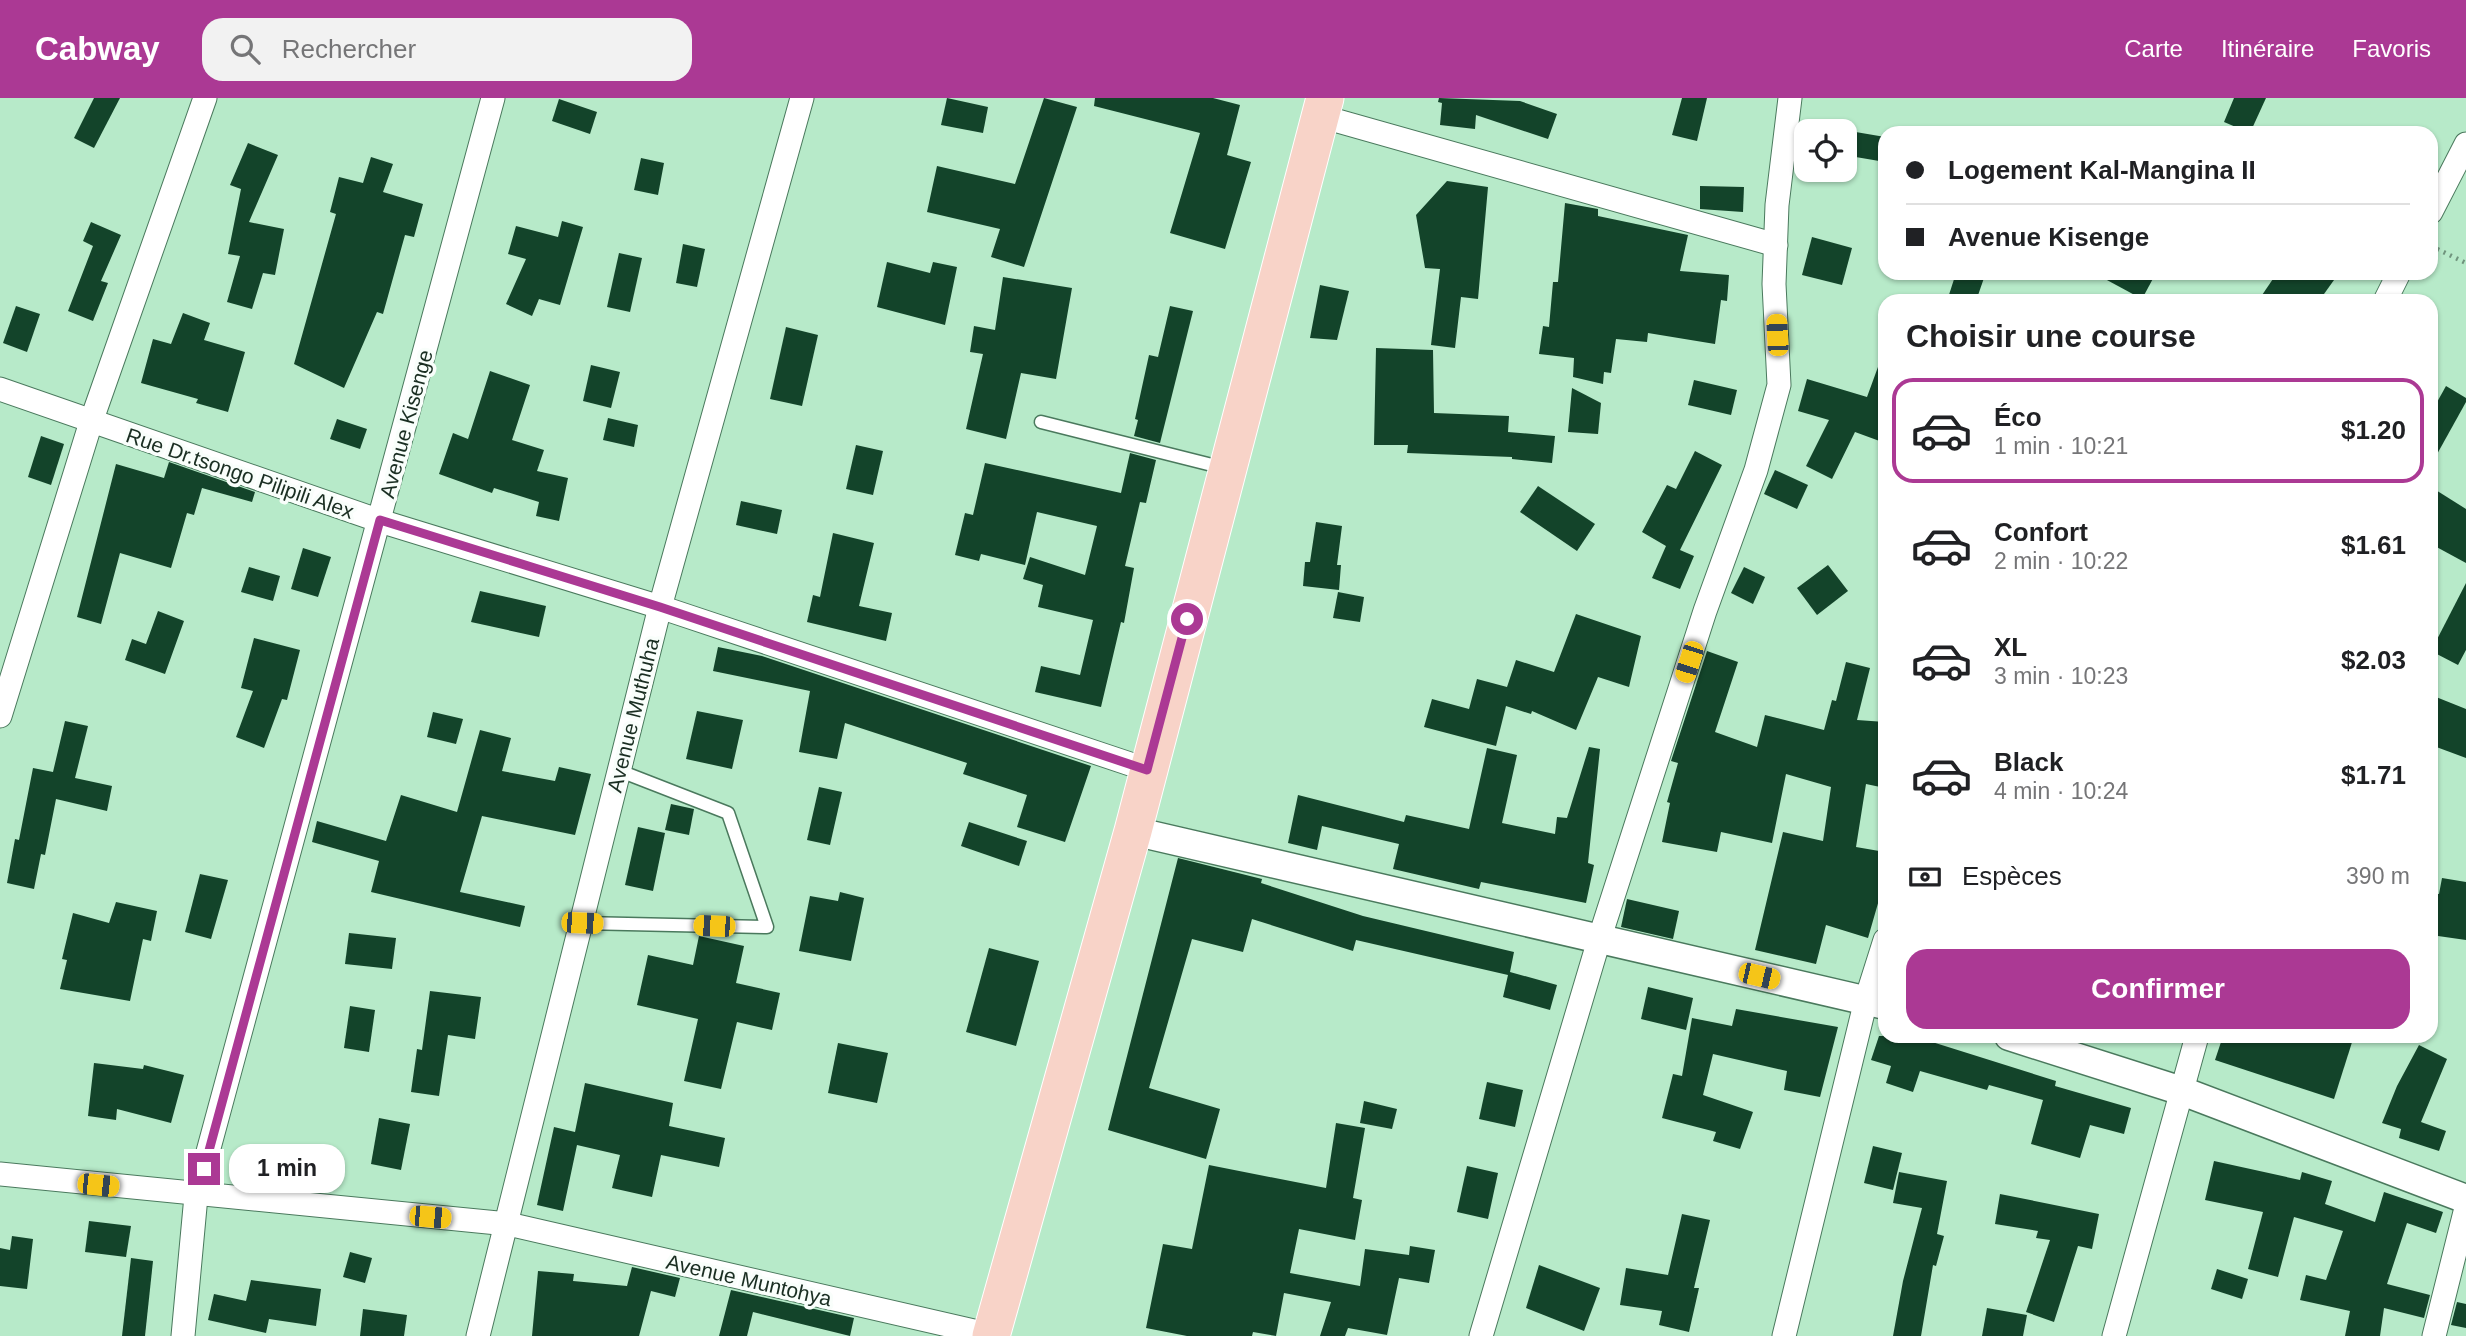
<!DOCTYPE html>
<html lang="fr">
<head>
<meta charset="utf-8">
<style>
	body { margin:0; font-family:Arial,sans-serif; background:#f2f2f2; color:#202124; height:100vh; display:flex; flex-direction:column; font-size:26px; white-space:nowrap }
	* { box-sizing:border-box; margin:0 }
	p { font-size:23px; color:#757577 }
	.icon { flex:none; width:38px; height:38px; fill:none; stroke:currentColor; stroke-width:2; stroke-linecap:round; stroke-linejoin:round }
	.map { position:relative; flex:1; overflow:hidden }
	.details { position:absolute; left:1878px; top:196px; width:560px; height:749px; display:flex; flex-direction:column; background:#fff; border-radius:21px; box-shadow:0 2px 5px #0004 }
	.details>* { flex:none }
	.banner { position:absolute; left:1878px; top:28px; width:560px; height:154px; border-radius:21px; box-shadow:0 2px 5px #0004; display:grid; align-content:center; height:154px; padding:0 28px; background:#fff }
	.controls { position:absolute; left:1794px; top:21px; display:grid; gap:14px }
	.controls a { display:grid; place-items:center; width:63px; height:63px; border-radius:14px; background:#fff; box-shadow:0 2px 5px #0004; font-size:35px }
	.end { position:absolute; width:32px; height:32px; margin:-16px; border:9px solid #ab3994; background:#fff; box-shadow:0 0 0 4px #fff }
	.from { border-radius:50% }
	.bubble { position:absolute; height:49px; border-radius:21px; background:#fff; box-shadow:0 2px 5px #0004; font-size:23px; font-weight:800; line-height:49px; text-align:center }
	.car { position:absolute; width:21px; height:42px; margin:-21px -10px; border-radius:9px; box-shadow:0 0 5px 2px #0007; background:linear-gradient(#f5c518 24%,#345 0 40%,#f5c518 0 76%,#345 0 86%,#f5c518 0) }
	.banner b { display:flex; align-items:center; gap:24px; height:66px; font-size:26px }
	.banner b+b { border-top:2px solid #e0e0e0 }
	.banner i { width:18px; height:18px; background:#202124 }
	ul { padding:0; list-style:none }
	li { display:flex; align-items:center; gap:21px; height:105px; margin:0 14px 10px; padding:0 14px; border:4px solid transparent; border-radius:21px }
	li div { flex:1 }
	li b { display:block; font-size:26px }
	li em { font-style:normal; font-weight:800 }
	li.active { border-color:#ab3994 }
	li>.icon { width:63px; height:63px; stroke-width:1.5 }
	h2 { padding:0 28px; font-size:32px; line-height:84px }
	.pay { display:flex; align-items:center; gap:18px; height:77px; padding:0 28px; font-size:26px }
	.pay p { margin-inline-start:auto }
	.primary-button { display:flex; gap:14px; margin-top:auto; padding:14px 28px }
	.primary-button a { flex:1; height:80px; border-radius:21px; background:#ab3994; color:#fff; font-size:28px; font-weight:800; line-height:80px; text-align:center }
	header { display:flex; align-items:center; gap:42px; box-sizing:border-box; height:98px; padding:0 35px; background:#ab3994; color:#fff }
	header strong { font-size:33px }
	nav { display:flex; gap:38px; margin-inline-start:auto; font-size:24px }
	.search { width:490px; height:63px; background:#f2f2f2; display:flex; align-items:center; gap:18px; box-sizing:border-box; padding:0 24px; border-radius:21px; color:#757577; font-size:26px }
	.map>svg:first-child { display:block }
	.building { fill:#13442a }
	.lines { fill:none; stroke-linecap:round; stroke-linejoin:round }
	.service-casing { stroke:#4a795d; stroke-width:15 }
	.minor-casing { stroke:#4a795d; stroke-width:25 }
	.tertiary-casing { stroke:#4a795d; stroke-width:31 }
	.primary-casing { stroke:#fff; stroke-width:39 }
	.path { stroke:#70947d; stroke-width:4.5; stroke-dasharray:2 5; stroke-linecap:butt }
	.service { stroke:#fff; stroke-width:12 }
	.minor { stroke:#fff; stroke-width:23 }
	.tertiary { stroke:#fff; stroke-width:28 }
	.primary { stroke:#f8d3c8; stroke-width:37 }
	.route { stroke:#ab3994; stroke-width:9 }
	.labels { text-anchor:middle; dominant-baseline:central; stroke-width:7; stroke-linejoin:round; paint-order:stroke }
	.street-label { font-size:21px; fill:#1a2e22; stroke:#f9fefb }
</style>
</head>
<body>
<header>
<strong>Cabway</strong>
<div class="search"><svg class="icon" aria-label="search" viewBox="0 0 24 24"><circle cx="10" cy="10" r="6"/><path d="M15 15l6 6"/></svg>Rechercher</div>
<nav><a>Carte</a><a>Itinéraire</a><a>Favoris</a></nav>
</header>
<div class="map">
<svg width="2466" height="1238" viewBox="0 0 2466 1238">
	<rect width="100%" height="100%" fill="#b7eac9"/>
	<g class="building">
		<path d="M94 0H120L94 50 74 40Z"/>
		<path d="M947 0 988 9 983 35 941 27Z"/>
		<path d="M1044 0 1077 9 1024 169 991 159 1000 131 927 114 937 68 1015 86Z"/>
		<path d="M1095 0H1213L1240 7 1227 57 1251 64 1225 151 1170 135 1200 35 1094 8Z"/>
		<path d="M1439 0 1520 3 1557 16 1548 41 1476 17 1475 31 1440 27 1442 5 1438 4Z"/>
		<path d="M1682 0H1707L1697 43 1672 37Z"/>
		<path d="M2234 0H2266L2250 35 2224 24Z"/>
		<path d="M559 1 597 14 590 36 552 23Z"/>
		<path d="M1844 32 1885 39V64L1844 57Z"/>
		<path d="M248 45 278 57 249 124 284 131 275 177 263 175 252 211 227 204 240 158 228 156 241 91 230 87Z"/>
		<path d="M371 59 393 66 383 94 423 106 414 139 405 137 383 216 377 214 344 290 294 266 336 116 330 114 339 79 363 85Z"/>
		<path d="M641 60 664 65 658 97 634 92Z"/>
		<path d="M1447 83 1488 89 1478 201 1461 199 1455 250 1431 247 1440 171 1425 170 1416 117Z"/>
		<path d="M1700 88 1744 89 1743 114 1700 111Z"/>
		<path d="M1565 105 1598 111V118L1688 137 1680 173 1729 177 1727 203 1721 202 1715 246 1648 235 1647 244 1616 241 1611 275 1604 274 1603 286 1573 279 1574 260 1539 256 1543 228 1549 229 1553 184H1558Z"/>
		<path d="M562 123 583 129 560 207 539 201 532 218 506 206 526 161 508 156 516 128 558 139Z"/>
		<path d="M91 124 121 137 101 183 108 185 93 223 68 213 93 148 83 143Z"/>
		<path d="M1812 139 1852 150 1842 187 1802 177Z"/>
		<path d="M683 146 705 151 697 189 676 185Z"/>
		<path d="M619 155 642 160 630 214 607 209Z"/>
		<path d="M887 164 930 175 933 164 957 169 945 227 877 209Z"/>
		<path d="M1956 175 1984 180 1976 203H1947Z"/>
		<path d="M2094 175H2156L2142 201Z"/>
		<path d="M2277 175H2339L2319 203H2258Z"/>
		<path d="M1003 179 1072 190 1056 281 1021 275 1006 341 966 331 983 256 970 254 974 228 995 232Z"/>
		<path d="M1320 187 1349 193 1337 242 1310 240Z"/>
		<path d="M16 208 40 216 27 254 3 245Z"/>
		<path d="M1170 208 1193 213 1160 345 1134 338 1138 322 1135 321 1149 257 1158 259Z"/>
		<path d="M183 215 210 225 204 242 245 254 228 314 196 305 198 301 141 285 153 241 171 246Z"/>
		<path d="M786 229 818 237 802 308 770 301Z"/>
		<path d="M1376 250 1433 252 1434 315 1509 318 1508 334 1555 338 1552 365 1512 361V359L1407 355 1408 347H1374Z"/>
		<path d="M1882 258H1885V345L1855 334 1832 381 1806 368 1829 322 1798 313 1807 281 1867 299Z"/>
		<path d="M591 267 620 274 611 310 583 303Z"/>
		<path d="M490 273 530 287 512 342 544 352 537 373 568 380 559 423 536 418 539 404 494 390 492 395 439 376 453 335 468 341Z"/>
		<path d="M1694 282 1737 292 1731 317 1688 307Z"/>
		<path d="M2446 288 2466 300V304L2431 367V315Z"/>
		<path d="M1572 290 1601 305 1598 336 1568 334Z"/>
		<path d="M608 320 638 327 634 349 603 342Z"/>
		<path d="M337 321 367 331 360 351 330 341Z"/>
		<path d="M41 338 64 346 51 387 28 379Z"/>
		<path d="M856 347 883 353 873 397 846 391Z"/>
		<path d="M1695 353 1722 367 1680 452 1694 458 1680 491 1652 480 1666 448 1642 434 1667 387 1676 391Z"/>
		<path d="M1130 355 1156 362 1146 405 1140 404 1125 468 1134 470 1124 525 1121 524 1101 609 1035 594 1041 568 1080 577 1093 522 1038 509 1043 487 1023 481 1030 459 1085 477 1097 428 1037 414 1025 467 981 456 979 463 955 457 965 415 973 417 985 365 1121 395Z"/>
		<path d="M169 364 255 394 252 404 202 390 194 417 187 415 171 470 120 455 101 526 77 519 116 366 164 380Z"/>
		<path d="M1775 372 1808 387 1797 411 1764 396Z"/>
		<path d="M1538 388 1595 426 1577 453 1520 414Z"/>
		<path d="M2431 389 2466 411V465L2431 446Z"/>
		<path d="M741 403 782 412 777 436 736 427Z"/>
		<path d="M1316 424 1342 428 1337 467H1341L1339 492 1303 488 1305 464H1310Z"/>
		<path d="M833 435 874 445 859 508 892 515 886 543 807 524 813 497 820 499Z"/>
		<path d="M303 450 331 459 318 499 291 491Z"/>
		<path d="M1828 467 1848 493 1817 517 1797 490Z"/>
		<path d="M249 469 280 478 273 503 241 494Z"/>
		<path d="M1744 469 1765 479 1753 506 1731 495Z"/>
		<path d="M2466 485V552L2458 567 2431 553Z"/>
		<path d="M480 493 546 508 539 539 471 524Z"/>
		<path d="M1338 494 1364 499 1360 524 1333 520Z"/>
		<path d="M158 513 184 523 165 576 125 562 132 541 146 546Z"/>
		<path d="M1576 516 1641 538 1629 589 1598 579 1576 632 1532 613 1531 616 1506 608 1496 648 1424 629 1432 601 1469 611 1477 581 1507 589 1516 562 1554 574Z"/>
		<path d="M254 540 300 552 287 602 282 601 264 650 236 639 253 593 241 590Z"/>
		<path d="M718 549 762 558 1091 668 1065 744 1017 729 1027 697 963 676 967 665 845 625 837 661 799 654 810 593 713 573Z"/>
		<path d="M1707 553 1738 564 1715 634 1757 649 1765 617 1824 632 1832 602 1836 603 1846 564 1870 570 1857 622 1885 624V690L1866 686 1856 749 1885 754V781L1868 840 1826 827 1816 866 1755 852 1783 734 1823 743 1831 689 1786 676 1772 745 1721 734 1717 754 1662 744 1670 705 1667 704 1678 665 1671 663Z"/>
		<path d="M2431 597 2466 611V660L2431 647Z"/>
		<path d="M697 613 743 622 732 671 686 661Z"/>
		<path d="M433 614 463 621 456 646 427 639Z"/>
		<path d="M65 623 88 628 75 680 112 688 107 713 56 701 45 757 41 756 34 791 7 785 15 741 19 742 33 670 53 674Z"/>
		<path d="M480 632 511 640 502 673 555 683 559 669 591 676 575 737 482 718 460 794 525 808 520 829 371 794 379 763 312 744 317 723 386 743 401 697 457 714Z"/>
		<path d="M1589 649 1600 651 1588 765 1594 767 1586 805 1481 784 1479 791 1393 771 1399 746 1322 728 1317 752 1288 745 1298 697 1404 724 1406 717 1469 731 1487 650 1517 657 1502 725 1555 736 1557 719 1567 720Z"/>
		<path d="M819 689 842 694 830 747 807 742Z"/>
		<path d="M671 706 694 711 689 737 665 732Z"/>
		<path d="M969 724 1027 743 1019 768 961 748Z"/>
		<path d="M638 729 665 735 653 793 625 787Z"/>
		<path d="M1178 760 1262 781 1261 785 1363 818 1514 854 1510 874 1557 887 1550 912 1503 899 1508 877 1356 842 1353 853 1252 821 1243 854 1192 841 1149 990 1220 1011 1206 1061 1108 1032Z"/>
		<path d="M200 776 228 782 211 841 185 834Z"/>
		<path d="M2442 780 2466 784V842L2431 837V795L2439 796Z"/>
		<path d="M840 794 864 800 851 863 799 853 810 798 838 803Z"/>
		<path d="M1627 801 1679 813 1673 841 1621 829Z"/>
		<path d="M116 804 157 813 151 843 143 841 130 903 60 891 67 862 62 861 73 815 109 825Z"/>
		<path d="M349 835 396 840 392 871 345 866Z"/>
		<path d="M699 838 744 848 736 885 780 895 772 932 737 924 721 991 684 983 698 921 637 907 648 857 693 867Z"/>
		<path d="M989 850 1039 863 1016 948 966 934Z"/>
		<path d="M1648 889 1693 900 1686 932 1641 921Z"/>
		<path d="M430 893 481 899 475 941 448 937 439 998 411 994 417 951 422 952Z"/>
		<path d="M350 908 375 912 369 954 344 950Z"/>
		<path d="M1736 911 1838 929 1820 999 1784 992 1787 973 1713 956 1703 997 1753 1014 1740 1051 1713 1043 1716 1034 1662 1020 1673 976 1682 978 1692 920 1732 928Z"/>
		<path d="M1879 938H1931L1929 943 2056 983 2055 988 2131 1010 2124 1036 2090 1027 2080 1060 2031 1046 2043 1002 1989 987 1987 992 1920 973 1913 994 1886 985 1891 968 1871 962Z"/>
		<path d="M2223 938H2354L2334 1001 2215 962Z"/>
		<path d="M838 945 888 955 877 1005 828 995Z"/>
		<path d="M2419 947 2447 961 2421 1024 2446 1033 2439 1053 2399 1040 2401 1031 2382 1025 2397 988Z"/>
		<path d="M94 965 143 971 144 967 184 977 171 1025 117 1011 116 1022 88 1018Z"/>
		<path d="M1487 984 1523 992 1515 1029 1479 1021Z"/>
		<path d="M585 985 673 1005 669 1028 725 1040 719 1069 661 1057 652 1099 612 1090 620 1057 577 1047 563 1113 537 1107 554 1029 575 1034Z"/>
		<path d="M1364 1003 1397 1011 1392 1031 1360 1025Z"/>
		<path d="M379 1020 410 1026 401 1072 371 1066Z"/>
		<path d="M1336 1025 1365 1030 1353 1100 1362 1102 1355 1142 1299 1131 1290 1175 1360 1188 1365 1151 1409 1157 1410 1148 1435 1152 1429 1185 1399 1180 1387 1237 1348 1230 1345 1238H1320L1331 1204 1284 1195 1276 1238 1253 1234 1252 1238H1187L1146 1230 1163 1146 1192 1151 1209 1067 1326 1090Z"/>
		<path d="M1873 1048 1902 1055 1893 1092 1864 1085Z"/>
		<path d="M2214 1063 2300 1082 2302 1074 2332 1083 2325 1106 2375 1124 2384 1094 2443 1114 2436 1135 2407 1125 2387 1186 2430 1197 2424 1220 2384 1210 2380 1238H2345L2350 1213 2300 1202 2306 1177 2326 1182 2343 1133 2294 1119 2278 1179 2248 1171 2263 1114 2205 1102Z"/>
		<path d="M1467 1068 1498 1075 1488 1121 1457 1114Z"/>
		<path d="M1899 1074 1947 1083 1937 1136 1944 1138 1936 1168 1933 1167 1921 1238H1893L1903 1183 1922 1110 1893 1105Z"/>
		<path d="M2000 1096 2099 1116 2092 1151 2078 1148 2054 1224 2026 1214 2050 1142 2036 1140 2038 1133 1995 1126Z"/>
		<path d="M1682 1116 1710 1122 1694 1190H1699L1689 1234 1659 1227 1662 1213 1620 1207 1626 1170 1668 1177Z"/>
		<path d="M89 1123 131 1128 126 1159 85 1154Z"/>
		<path d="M12 1138 33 1141 27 1191 0 1188V1150L10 1152Z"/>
		<path d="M350 1154 372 1160 365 1185 343 1179Z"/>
		<path d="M131 1160 153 1163 145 1238H122Z"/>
		<path d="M1539 1167 1600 1190 1584 1233 1526 1210Z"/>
		<path d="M632 1169 680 1180 675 1199 651 1193 639 1238H532L538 1173 574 1176 573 1183 627 1188Z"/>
		<path d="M2217 1171 2248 1181 2242 1201 2211 1191Z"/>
		<path d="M251 1182 321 1191 316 1228 269 1221 266 1235 208 1222 214 1196 246 1203Z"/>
		<path d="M731 1192 854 1220 850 1238 753 1214 747 1238H719Z"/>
		<path d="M2457 1204 2466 1206V1230L2451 1227Z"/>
		<path d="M1987 1210 2027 1217 2023 1238H1982Z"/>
		<path d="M363 1211 407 1217 404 1238H360Z"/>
	</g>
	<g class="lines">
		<defs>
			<g id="service">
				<path d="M1041 324 1224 370"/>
				<path d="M582 825 767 829 728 715 620 673"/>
			</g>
			<g id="minor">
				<path d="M1320 18 1776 147"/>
				<path d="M2431 114 2466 46"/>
				<path d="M2385 203 2399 175"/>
				<path d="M0 291 380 423 660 509 1148 672"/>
				<path d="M0 618 91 324 205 0"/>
				<path d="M0 1076 508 1126 991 1237"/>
				<path d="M183 1238 196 1098 493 0"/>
				<path d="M478 1238 660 509 802 0"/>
				<path d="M1481 1238 1599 842 1705 513 1756 372 1779 287 1774 186 1777 107 1790 0"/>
				<path d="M1784 1238 1866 902 1885 842"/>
				<path d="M2114 1238 2197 938"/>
				<path d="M2434 1238 2466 1110"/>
			</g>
			<g id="tertiary">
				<path d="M1133 733 1885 907"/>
				<path d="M2009 938 2182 993 2466 1101"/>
			</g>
			<path id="primary" d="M991 1238 1133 733 1325 0"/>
		</defs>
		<use href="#service" class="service-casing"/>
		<use href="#minor" class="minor-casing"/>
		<use href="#tertiary" class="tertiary-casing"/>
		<use href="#primary" class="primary-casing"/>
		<path class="path" d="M2431 148 2466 165"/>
		<use href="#service" class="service"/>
		<use href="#minor" class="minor"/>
		<use href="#tertiary" class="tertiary"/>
		<use href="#primary" class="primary"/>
	</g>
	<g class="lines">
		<path class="route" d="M204 1071 380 422 660 509 1147 672 1187 521"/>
	</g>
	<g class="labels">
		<g class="street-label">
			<text transform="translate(406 326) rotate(-75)">Avenue Kisenge</text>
			<text transform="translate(240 375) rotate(19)">Rue Dr.tsongo Pilipili Alex</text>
			<text transform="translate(633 617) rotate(-76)">Avenue Muthuha</text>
			<text transform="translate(749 1182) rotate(13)">Avenue Muntohya</text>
		</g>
	</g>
</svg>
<div class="controls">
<a><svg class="icon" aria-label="locate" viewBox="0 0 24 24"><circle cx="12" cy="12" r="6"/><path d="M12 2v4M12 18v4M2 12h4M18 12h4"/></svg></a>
</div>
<i class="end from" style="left:1187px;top:521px"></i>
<i class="end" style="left:204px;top:1071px"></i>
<div class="bubble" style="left:229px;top:1046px;width:116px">1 min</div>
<i class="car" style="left:1777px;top:237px;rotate:357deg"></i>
<i class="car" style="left:1689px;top:564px;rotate:198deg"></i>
<i class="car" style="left:582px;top:825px;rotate:92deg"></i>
<i class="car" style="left:714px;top:828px;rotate:272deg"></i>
<i class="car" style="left:1759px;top:878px;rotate:103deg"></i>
<i class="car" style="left:98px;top:1087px;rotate:96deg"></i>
<i class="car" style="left:430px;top:1119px;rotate:95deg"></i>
<div class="banner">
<b><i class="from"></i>Logement Kal-Mangina II</b>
<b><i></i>Avenue Kisenge</b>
</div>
<section class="details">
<h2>Choisir une course</h2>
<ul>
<li class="active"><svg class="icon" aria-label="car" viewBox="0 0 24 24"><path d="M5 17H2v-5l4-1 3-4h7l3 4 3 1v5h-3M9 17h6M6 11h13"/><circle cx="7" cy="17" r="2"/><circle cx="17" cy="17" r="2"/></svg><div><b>Éco</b><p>1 min · 10:21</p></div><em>$1.20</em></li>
<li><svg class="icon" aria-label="car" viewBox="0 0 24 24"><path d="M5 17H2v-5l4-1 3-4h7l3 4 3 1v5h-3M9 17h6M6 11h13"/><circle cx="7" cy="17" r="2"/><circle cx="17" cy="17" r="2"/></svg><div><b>Confort</b><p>2 min · 10:22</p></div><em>$1.61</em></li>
<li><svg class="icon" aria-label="car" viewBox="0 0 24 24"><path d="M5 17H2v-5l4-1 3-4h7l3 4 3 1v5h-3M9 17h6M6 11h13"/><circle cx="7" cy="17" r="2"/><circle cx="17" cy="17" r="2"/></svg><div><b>XL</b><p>3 min · 10:23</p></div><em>$2.03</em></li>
<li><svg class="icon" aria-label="car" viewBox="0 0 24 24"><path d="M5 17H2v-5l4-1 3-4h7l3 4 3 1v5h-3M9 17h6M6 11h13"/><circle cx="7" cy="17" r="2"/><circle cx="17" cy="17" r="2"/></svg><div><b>Black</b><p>4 min · 10:24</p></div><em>$1.71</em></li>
</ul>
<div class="pay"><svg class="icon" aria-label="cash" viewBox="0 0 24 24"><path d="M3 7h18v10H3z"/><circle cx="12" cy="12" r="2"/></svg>Espèces<p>390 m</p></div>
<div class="primary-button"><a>Confirmer</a></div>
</section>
</div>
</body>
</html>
